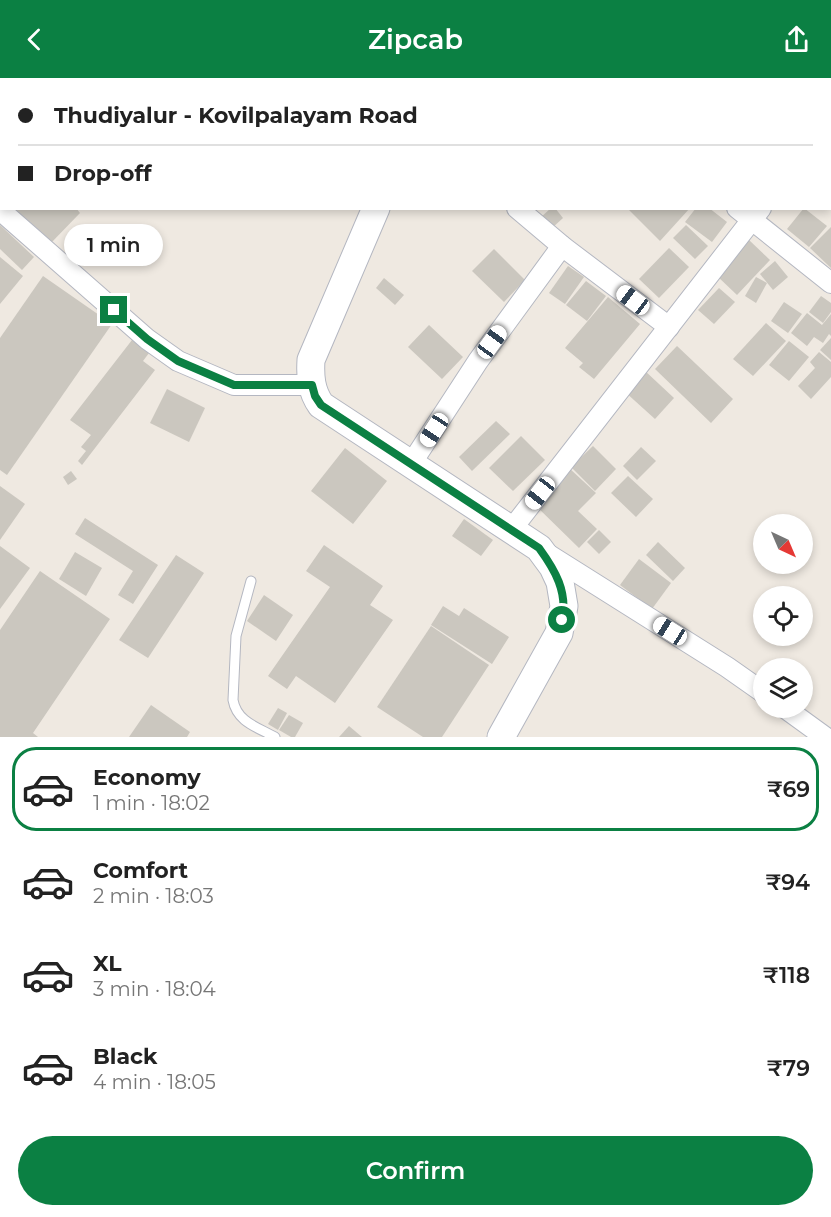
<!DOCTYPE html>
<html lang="en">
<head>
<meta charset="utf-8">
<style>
	body { margin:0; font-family:Montserrat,sans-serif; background:#f2f2f2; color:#222; height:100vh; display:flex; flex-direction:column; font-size:22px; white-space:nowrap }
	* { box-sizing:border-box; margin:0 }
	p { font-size:20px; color:#767676 }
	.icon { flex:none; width:33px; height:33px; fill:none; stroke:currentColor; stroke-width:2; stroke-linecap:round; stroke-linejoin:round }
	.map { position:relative; height:659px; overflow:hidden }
	.drawer { display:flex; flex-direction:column; background:#fff; flex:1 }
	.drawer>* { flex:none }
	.top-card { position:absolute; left:0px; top:0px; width:831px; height:132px; box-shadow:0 3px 9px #0003; display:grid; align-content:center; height:132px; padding:0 18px; background:#fff }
	.needle { width:39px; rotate:136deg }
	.fabs { position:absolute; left:753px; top:436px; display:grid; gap:12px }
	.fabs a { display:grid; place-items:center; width:60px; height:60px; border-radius:50%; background:#fff; box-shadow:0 3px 9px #0003; font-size:30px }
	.end { position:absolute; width:27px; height:27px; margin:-14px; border:8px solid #0b8043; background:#fff; box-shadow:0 0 0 3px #fff }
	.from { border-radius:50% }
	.bubble { position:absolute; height:42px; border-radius:21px; background:#fff; box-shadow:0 3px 9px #0003; font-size:20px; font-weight:600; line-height:42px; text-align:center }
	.car { position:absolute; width:18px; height:36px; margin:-18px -9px; border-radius:8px; box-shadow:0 0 4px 2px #0007; background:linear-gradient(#fff 24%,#345 0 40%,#fff 0 76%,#345 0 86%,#fff 0) }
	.top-card b { display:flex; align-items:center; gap:21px; height:57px; font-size:22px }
	.top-card b+b { border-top:2px solid #e0e0e0 }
	.top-card i { width:15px; height:15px; background:#222 }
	ul { padding:10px 0 0; list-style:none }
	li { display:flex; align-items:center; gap:18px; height:84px; margin:0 12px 9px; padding:0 6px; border:3px solid transparent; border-radius:24px }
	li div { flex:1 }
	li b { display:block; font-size:22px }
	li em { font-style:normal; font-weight:600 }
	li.active { border-color:#0b8043 }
	li>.icon { width:54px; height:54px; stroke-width:1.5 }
	.button { display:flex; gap:12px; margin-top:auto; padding:12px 18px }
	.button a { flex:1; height:69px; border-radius:36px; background:#0b8043; color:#fff; font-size:24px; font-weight:600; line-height:69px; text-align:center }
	header { display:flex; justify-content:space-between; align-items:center; height:78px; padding:0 18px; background:#0b8043; color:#fff; font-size:27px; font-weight:600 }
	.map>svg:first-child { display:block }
	.building { fill:#cbc7bf }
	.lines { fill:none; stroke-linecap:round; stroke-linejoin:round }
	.lane-casing { stroke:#b4b7c1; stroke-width:11 }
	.street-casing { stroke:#b4b7c1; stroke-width:22 }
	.secondary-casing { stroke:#b4b7c1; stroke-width:29 }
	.lane { stroke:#fff; stroke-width:9 }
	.street { stroke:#fff; stroke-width:20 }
	.secondary { stroke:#fff; stroke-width:27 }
	.route { stroke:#0b8043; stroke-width:8 }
</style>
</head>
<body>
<header><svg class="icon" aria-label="back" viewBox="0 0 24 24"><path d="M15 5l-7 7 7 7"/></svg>Zipcab<svg class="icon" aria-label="share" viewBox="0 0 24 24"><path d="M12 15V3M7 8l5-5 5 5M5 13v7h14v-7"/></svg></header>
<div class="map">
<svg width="831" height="659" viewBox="0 0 831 659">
	<rect width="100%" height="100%" fill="#efe9e1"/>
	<g class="building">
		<path d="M14 130H76L80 135 50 166Z"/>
		<path d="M551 130H555L563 140 551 151 540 140Z"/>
		<path d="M627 130H690L660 163Z"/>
		<path d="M696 130H709L727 144 712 164 685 144Z"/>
		<path d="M804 130 827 148 809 169 787 151Z"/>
		<path d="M0 147 34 179 22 192 0 171Z"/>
		<path d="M686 147 708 168 695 181 673 160Z"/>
		<path d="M831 149V190L810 170Z"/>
		<path d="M749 162 770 182 737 217 716 197Z"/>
		<path d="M669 170 689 189 659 220 639 201Z"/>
		<path d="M494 171 525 202 504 224 472 193Z"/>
		<path d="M0 179 23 198 0 226Z"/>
		<path d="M775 183 788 199 773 212 760 196Z"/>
		<path d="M568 188 584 199 565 226 549 215Z"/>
		<path d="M43 198 112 246 7 397 0 392V260Z"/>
		<path d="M756 199 767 205 756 225 745 218Z"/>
		<path d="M384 200 404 217 395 227 376 210Z"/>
		<path d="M586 203 606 218 587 243 566 227Z"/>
		<path d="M719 210 735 224 714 246 698 232Z"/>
		<path d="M821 218 831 225V234L823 245 809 234Z"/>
		<path d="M608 219 640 246 594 301 579 289 583 285 565 270Z"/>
		<path d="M784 224 802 236 788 255 771 243Z"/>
		<path d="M807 235 822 247 831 236V258L829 256 823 265 814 259 807 268 791 255Z"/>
		<path d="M766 245 786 263 753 298 733 281Z"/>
		<path d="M429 247 463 279 442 301 408 269Z"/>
		<path d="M831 260V282L820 272Z"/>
		<path d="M132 262 149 275 143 283 155 292 82 387 78 383 86 373 81 369 91 357 70 342Z"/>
		<path d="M789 263 809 279 789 303 769 287Z"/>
		<path d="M677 268 733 321 711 345 655 291Z"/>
		<path d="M819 274 831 284V299L811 321 798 308 815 290 810 284Z"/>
		<path d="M644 292 674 320 655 341 624 313Z"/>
		<path d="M167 311 205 330 189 364 150 345Z"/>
		<path d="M496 343 510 356 472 393 459 379Z"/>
		<path d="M521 358 545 382 513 413 489 390Z"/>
		<path d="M593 368 616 391 595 413 571 389Z"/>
		<path d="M641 369 656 383 637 402 623 388Z"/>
		<path d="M345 370 387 403 353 446 311 413Z"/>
		<path d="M569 390 596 415 578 433 597 451 579 470 534 426Z"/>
		<path d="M71 393 77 401 68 407 63 399Z"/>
		<path d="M628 398 653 421 636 439 611 415Z"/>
		<path d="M0 408 25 426 0 462Z"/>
		<path d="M85 440 158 487 133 526 118 517 133 493 75 456Z"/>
		<path d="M464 441 493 462 481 478 452 458Z"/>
		<path d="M599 452 611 464 599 476 587 464Z"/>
		<path d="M658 464 685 490 673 503 646 477Z"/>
		<path d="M324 467 383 508 370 527 393 542 335 625 296 598 287 611 268 598 330 509 306 493Z"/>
		<path d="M0 468 30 490 0 531Z"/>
		<path d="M75 474 102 490 86 518 59 501Z"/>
		<path d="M176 477 204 495 148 580 119 562Z"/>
		<path d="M639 481 671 505 652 531 620 507Z"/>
		<path d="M40 493 110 541 33 655 38 659H0V552Z"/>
		<path d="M264 517 293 537 276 563 247 543Z"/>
		<path d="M443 528 459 538 464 530 509 559 492 586 431 547Z"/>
		<path d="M431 548 489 587 442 659H423L377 629Z"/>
		<path d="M151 627 190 654 187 659H129Z"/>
		<path d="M278 630 287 635 278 652 268 646Z"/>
		<path d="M289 637 303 645 295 659H291L279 652Z"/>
		<path d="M349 648 362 659H339Z"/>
	</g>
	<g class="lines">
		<defs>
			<path id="lane" d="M251 503 236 558 233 622C237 644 257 649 275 659"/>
			<g id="street">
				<path d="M566 0 568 2"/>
				<path d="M830 38 831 36"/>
				<path d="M517 130 562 168 669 249"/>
				<path d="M737 130 831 205"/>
				<path d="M0 132 147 261 178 283 234 307H312"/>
				<path d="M411 386 478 283 562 168"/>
				<path d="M511 452 761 130"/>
				<path d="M546 475 727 589 764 615"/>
				<path d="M785 630 825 659"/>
			</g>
			<g id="secondary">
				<path d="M434 2 435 0"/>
				<path d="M376 130 311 282C310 298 311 313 321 327L539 470 553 489 560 504 564 528 559 555 501 659"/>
			</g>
		</defs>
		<use href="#lane" class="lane-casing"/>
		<use href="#street" class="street-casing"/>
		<use href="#secondary" class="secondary-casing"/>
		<use href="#lane" class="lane"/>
		<use href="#street" class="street"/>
		<use href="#secondary" class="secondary"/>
	</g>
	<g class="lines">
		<path class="route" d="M114 232 147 261 178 283 234 307H312L315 318 321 327 539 470C555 492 568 514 562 542"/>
	</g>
</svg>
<div class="fabs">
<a><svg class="needle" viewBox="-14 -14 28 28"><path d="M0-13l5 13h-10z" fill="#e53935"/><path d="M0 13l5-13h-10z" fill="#767676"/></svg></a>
<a><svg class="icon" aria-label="locate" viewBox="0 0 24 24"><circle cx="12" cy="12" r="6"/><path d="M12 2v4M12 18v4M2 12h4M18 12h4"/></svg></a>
<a><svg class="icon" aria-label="layers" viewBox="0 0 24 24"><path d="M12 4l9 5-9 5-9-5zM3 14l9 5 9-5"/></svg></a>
</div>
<i class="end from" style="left:562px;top:542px"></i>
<i class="end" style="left:114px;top:232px"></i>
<div class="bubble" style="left:64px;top:146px;width:99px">1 min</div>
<i class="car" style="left:633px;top:222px;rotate:307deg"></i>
<i class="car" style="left:492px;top:264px;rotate:36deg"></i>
<i class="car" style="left:434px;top:352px;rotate:213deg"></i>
<i class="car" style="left:540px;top:415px;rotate:218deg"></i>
<i class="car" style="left:670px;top:553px;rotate:302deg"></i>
<div class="top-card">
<b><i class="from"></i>Thudiyalur - Kovilpalayam Road</b>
<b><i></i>Drop-off</b>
</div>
</div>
<section class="drawer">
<ul>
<li class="active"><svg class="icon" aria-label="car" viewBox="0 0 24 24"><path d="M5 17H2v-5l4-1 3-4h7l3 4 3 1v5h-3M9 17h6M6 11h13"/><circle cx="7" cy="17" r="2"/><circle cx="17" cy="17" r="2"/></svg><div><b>Economy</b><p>1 min · 18:02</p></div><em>₹69</em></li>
<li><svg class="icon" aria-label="car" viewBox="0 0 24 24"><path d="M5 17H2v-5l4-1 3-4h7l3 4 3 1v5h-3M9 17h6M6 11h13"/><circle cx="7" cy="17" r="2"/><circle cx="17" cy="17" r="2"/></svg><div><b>Comfort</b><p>2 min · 18:03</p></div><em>₹94</em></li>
<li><svg class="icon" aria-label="car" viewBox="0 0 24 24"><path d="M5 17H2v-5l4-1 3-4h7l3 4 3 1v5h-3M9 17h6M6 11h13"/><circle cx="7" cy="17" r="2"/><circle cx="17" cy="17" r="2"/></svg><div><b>XL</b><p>3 min · 18:04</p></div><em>₹118</em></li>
<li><svg class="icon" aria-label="car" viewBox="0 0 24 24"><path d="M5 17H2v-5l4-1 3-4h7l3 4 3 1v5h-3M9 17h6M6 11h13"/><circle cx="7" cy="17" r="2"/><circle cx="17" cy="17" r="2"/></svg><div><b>Black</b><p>4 min · 18:05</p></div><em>₹79</em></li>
</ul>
<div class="button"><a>Confirm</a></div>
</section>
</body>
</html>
